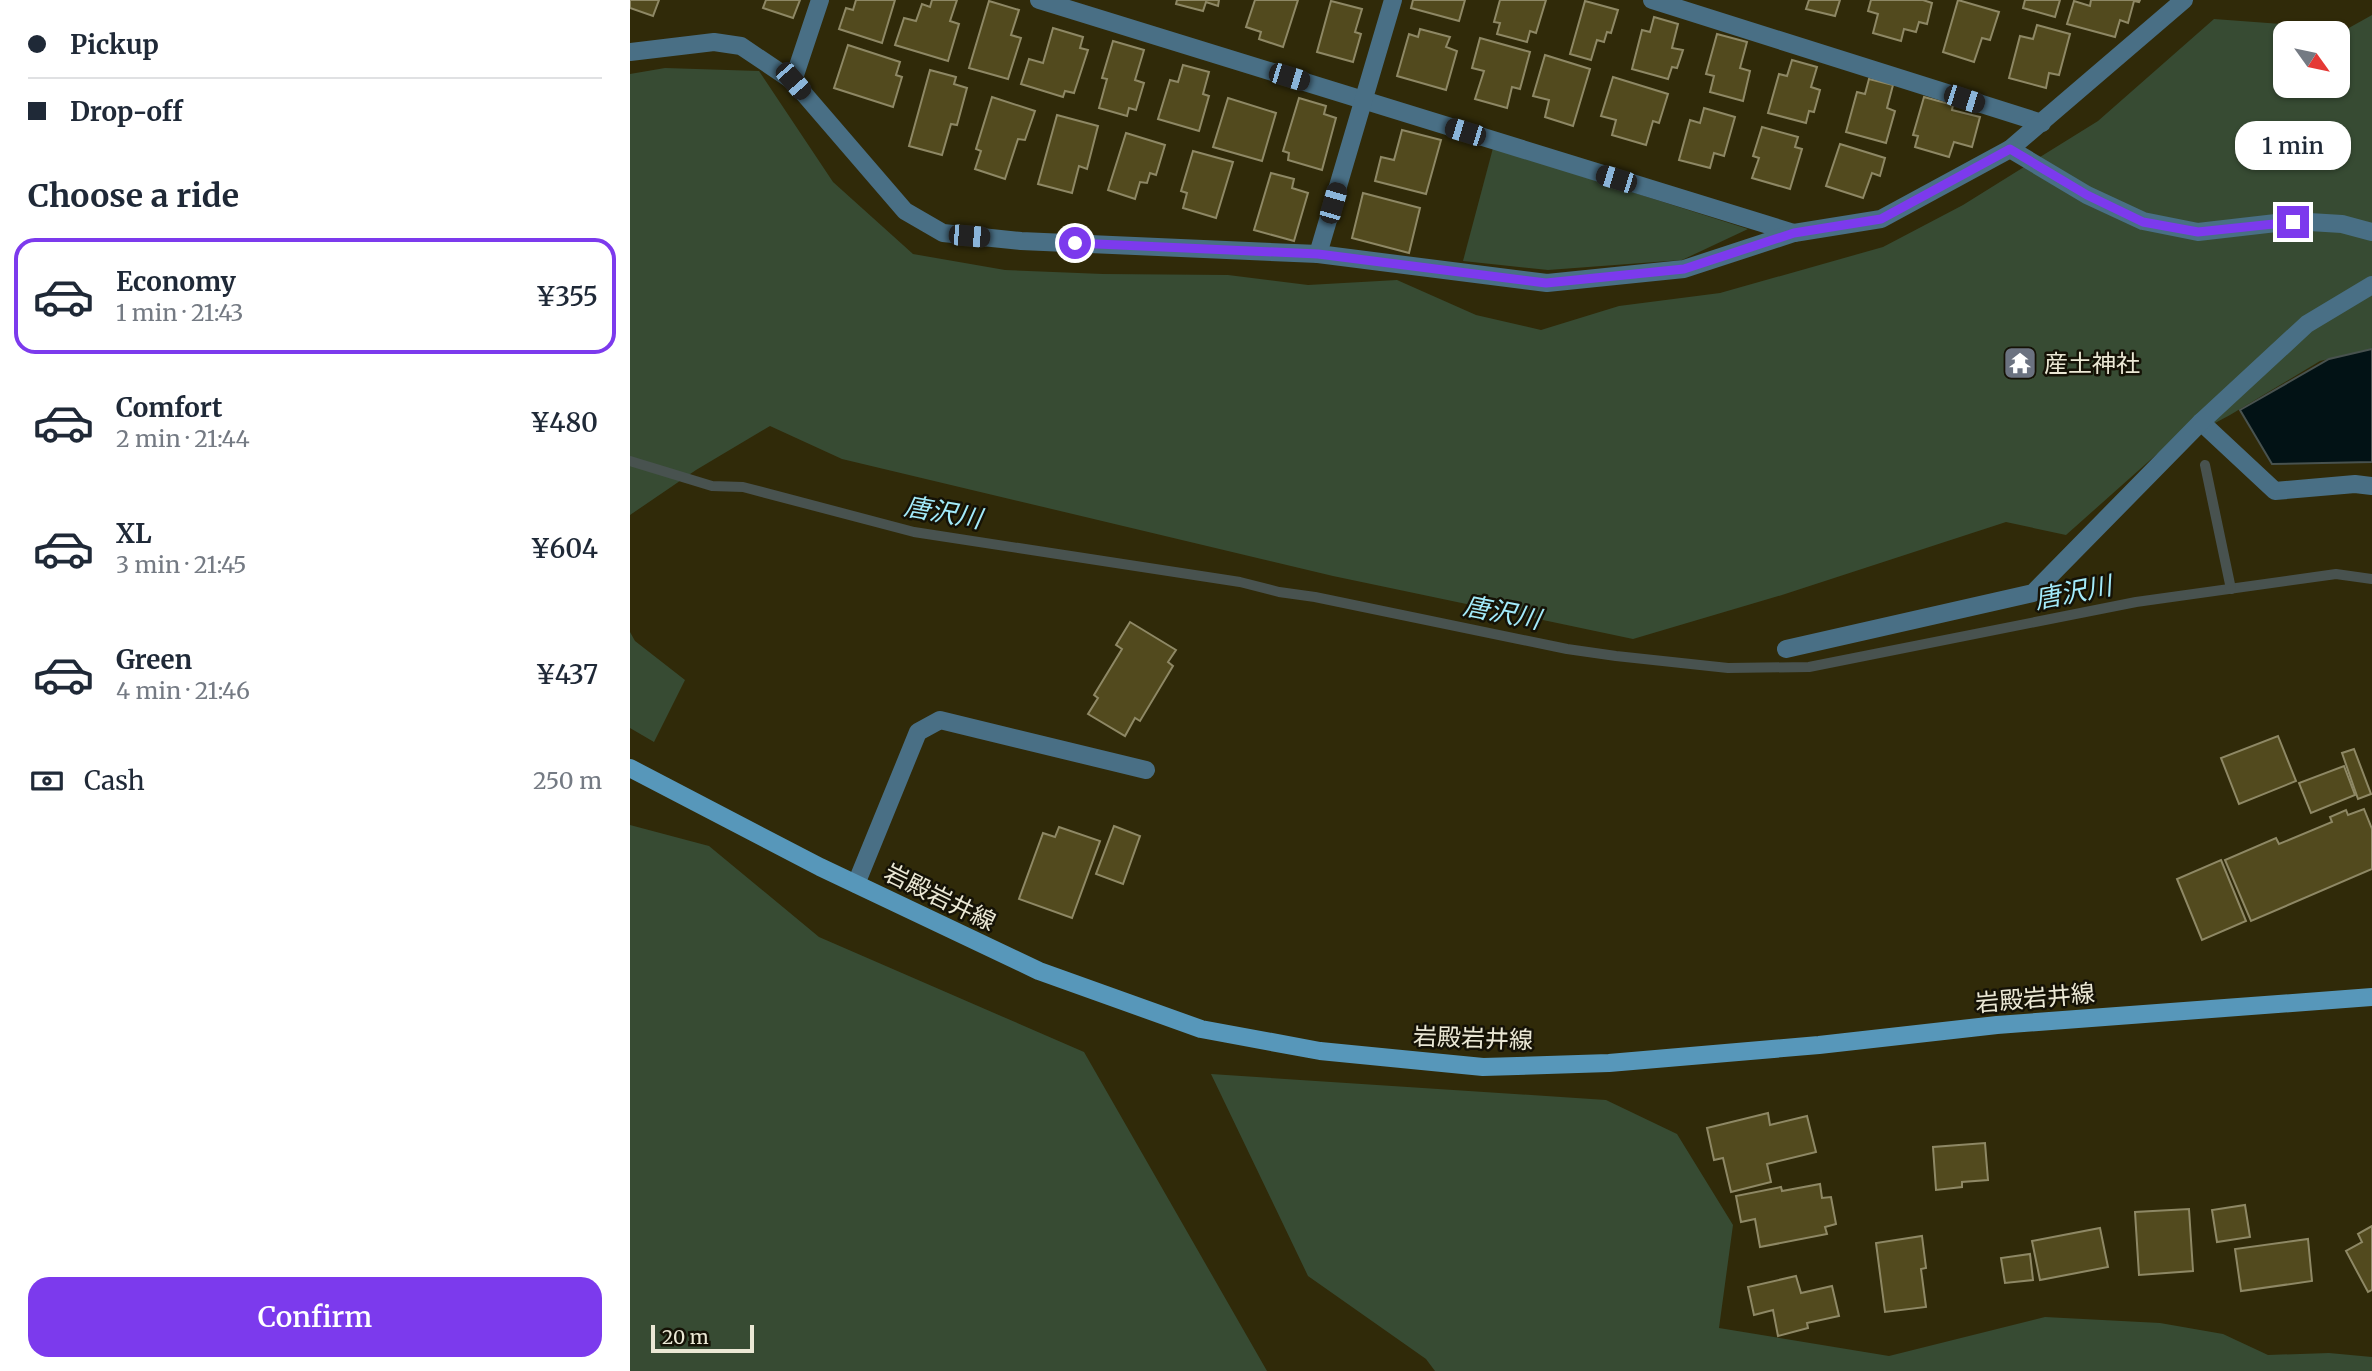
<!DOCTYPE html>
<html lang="en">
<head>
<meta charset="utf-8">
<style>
	body { margin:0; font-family:Merriweather,"Noto Sans JP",serif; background:#f2f2f3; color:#1f2937; height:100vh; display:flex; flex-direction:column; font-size:26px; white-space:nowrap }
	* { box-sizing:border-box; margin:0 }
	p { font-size:23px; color:#747a83 }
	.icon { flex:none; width:38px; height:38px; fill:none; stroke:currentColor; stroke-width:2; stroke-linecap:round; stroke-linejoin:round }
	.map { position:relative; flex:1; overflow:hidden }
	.sheet { display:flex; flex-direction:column; background:#fff; width:630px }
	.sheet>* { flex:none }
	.banner { display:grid; align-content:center; height:154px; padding:0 28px; background:#fff }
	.needle { width:46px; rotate:123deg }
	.fabs { position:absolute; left:1643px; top:21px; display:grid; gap:14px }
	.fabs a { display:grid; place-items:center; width:77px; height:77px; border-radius:14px; background:#fff; box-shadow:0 2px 5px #0004; font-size:35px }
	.scale { position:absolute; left:21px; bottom:18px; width:103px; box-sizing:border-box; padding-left:7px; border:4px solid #ebe8d5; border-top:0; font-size:19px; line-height:24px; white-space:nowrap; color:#ebe8d5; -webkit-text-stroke:5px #151206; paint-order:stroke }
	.end { position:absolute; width:32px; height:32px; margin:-16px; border:9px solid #7c3aed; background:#fff; box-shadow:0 0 0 4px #fff }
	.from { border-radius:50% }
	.bubble { position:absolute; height:49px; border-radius:21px; background:#fff; box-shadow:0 2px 5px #0004; font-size:23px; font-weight:600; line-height:49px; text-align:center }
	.car { position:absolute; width:21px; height:42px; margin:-21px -10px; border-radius:9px; box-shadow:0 0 5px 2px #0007; background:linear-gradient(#222 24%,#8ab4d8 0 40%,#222 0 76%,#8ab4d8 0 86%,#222 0) }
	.banner b { display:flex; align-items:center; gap:24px; height:66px; font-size:26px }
	.banner b+b { border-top:2px solid #e0e1e3 }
	.banner i { width:18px; height:18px; background:#1f2937 }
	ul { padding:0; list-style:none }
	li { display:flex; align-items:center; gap:21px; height:116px; margin:0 14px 10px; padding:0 14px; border:4px solid transparent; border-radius:21px }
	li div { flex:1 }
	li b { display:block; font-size:26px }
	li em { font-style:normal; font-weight:600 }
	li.on { border-color:#7c3aed }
	li>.icon { width:63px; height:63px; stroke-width:1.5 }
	h2 { padding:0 28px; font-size:32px; line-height:84px }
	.pay { display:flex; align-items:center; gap:18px; height:77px; padding:0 28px; font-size:26px }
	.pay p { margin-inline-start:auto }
	.action { display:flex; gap:14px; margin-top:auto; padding:14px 28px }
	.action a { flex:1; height:80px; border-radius:21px; background:#7c3aed; color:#fff; font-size:28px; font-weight:600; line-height:80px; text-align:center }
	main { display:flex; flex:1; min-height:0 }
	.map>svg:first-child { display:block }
	.green { fill:#374b33; fill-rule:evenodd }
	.water { fill:#021215; stroke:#48524f; stroke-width:2 }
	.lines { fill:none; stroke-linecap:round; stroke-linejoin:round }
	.stream { stroke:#48524f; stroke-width:10 }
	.building { fill:#524a1e; stroke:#8e8865; stroke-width:2 }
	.street { stroke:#496f85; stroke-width:18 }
	.secondary { stroke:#5797ba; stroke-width:18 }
	.route { stroke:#7c3aed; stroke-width:9 }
	.labels { text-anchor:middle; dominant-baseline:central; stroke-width:5; stroke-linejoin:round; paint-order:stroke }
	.poi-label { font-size:24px; fill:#ebe8d5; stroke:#151206; text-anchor:start }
	.street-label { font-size:24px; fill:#ebe8d5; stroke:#151206 }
	.water-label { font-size:26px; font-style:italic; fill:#a3ebfb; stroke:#151206 }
</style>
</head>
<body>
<main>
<section class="sheet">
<div class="banner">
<b><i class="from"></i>Pickup</b>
<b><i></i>Drop-off</b>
</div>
<h2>Choose a ride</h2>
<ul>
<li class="on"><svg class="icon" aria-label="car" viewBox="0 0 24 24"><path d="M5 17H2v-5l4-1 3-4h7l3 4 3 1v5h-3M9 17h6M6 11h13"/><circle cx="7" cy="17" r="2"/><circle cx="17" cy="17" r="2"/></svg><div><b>Economy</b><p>1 min · 21:43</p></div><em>¥355</em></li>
<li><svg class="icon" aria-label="car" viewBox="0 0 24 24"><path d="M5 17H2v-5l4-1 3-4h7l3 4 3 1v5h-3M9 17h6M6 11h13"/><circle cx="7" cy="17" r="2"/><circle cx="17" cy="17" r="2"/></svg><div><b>Comfort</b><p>2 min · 21:44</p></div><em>¥480</em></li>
<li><svg class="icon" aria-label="car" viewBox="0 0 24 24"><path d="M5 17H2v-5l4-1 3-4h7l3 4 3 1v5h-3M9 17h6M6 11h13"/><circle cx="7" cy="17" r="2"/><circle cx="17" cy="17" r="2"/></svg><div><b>XL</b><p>3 min · 21:45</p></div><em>¥604</em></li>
<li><svg class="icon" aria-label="car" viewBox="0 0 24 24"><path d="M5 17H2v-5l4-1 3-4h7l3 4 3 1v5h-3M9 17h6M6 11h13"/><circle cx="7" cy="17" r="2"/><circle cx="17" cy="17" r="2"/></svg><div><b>Green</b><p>4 min · 21:46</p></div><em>¥437</em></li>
</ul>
<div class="pay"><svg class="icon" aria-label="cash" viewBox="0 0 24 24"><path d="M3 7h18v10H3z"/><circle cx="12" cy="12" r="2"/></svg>Cash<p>250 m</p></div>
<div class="action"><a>Confirm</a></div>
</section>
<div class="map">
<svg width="1742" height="1371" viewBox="0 0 1742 1371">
	<rect width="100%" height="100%" fill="#302a09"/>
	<g class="green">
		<path d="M1742 15V349L1690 361 1600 415 1527 454 1436 535 1376 522 1152 595 1003 639 703 576 212 459 140 426 66 470 0 515V74L35 68 129 71 203 182 283 254 375 270 473 274 598 275 678 285 767 280 846 315 911 330 989 306 1090 293 1253 247 1333 205 1468 121 1584 19 1717 29ZM1656 33H1708V86H1656Z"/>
		<path d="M863 148 1118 229 1052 260 918 270 833 261Z"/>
		<path d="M0 632 5 641 55 680 24 742 0 728Z"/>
		<path d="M0 825 79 846 189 937 454 1052 637 1371H0Z"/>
		<path d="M581 1074 976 1100 1047 1134 1103 1225 1089 1328 1259 1356 1415 1317 1530 1323 1593 1334 1638 1355 1699 1353 1742 1357V1371H805L796 1359 678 1276Z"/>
	</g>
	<path class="water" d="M1742 349V462L1642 464 1610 410 1699 359Z"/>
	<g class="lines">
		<g class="stream">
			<path d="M0 461 82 486 113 487 284 532 610 582 649 592 685 597 937 649 986 656 1098 668 1179 667 1506 602 1706 574 1742 579"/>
			<path d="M1575 465 1601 589"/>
		</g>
	</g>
	<g class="building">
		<path d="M0 0H29L23 16 0 8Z"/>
		<path d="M136 0H170L163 18 133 8Z"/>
		<path d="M226 0H265L252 43 209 29 216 8 223 10Z"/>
		<path d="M302 0H327L320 21 329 24 318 61 265 45 274 18 286 21 292 4 300 7Z"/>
		<path d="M547 0H589L588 6 576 2 573 11 546 4Z"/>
		<path d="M625 0H668L653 47 629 39 631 32 616 27Z"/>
		<path d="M783 0H835L829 21 781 8Z"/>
		<path d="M870 0H916L906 33 900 31 897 42 867 34 870 23 864 22Z"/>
		<path d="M1179 0H1210L1205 16 1176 9Z"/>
		<path d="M1241 0H1293L1302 3 1297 24 1289 22 1286 32 1274 29 1271 41 1243 33 1248 14 1238 11Z"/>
		<path d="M1328 0 1369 12 1360 40 1352 38 1344 62 1313 52Z"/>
		<path d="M1395 0H1430L1425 17 1393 8Z"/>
		<path d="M1461 0H1510L1509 2 1504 1 1498 23 1490 20 1485 37 1437 24 1444 1 1460 6Z"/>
		<path d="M359 1 389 10 381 35 391 38 378 79 339 68Z"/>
		<path d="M701 1 732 9 725 32 731 34 723 62 687 52Z"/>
		<path d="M955 1 988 10 981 33 977 32 974 42 967 40 961 60 940 54Z"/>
		<path d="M1024 17 1048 24 1042 48 1053 50 1047 68 1042 67 1038 79 1002 69 1012 30 1020 32Z"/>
		<path d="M1407 25 1440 34 1429 75 1419 73 1416 88 1379 78 1390 36 1403 39Z"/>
		<path d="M423 28 453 37 450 48 458 50 444 93 435 91 433 97 391 84 399 59 413 63Z"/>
		<path d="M790 29 820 37 816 47 827 51 816 90 767 76 779 34 788 37Z"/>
		<path d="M1087 34 1117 42 1110 68 1120 71 1113 101 1080 92 1084 76 1076 74Z"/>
		<path d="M850 38 900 52 890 89 882 87 877 108 845 99 854 71 842 68Z"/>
		<path d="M483 41 514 50 505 80 514 83 506 110 499 108 497 116 469 108 477 79 472 78Z"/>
		<path d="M218 45 270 62 266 75 272 77 263 107 204 88Z"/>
		<path d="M915 55 960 69 943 126 915 117 919 100 903 96Z"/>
		<path d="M1162 60 1187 67 1181 87 1190 90 1184 112 1179 111 1176 123 1138 113 1149 74 1157 76Z"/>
		<path d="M553 65 579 72 573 94 579 96 569 131 528 119 540 80 548 82Z"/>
		<path d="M300 70 326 77 324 84 337 88 327 125 321 124 312 155 279 146Z"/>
		<path d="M983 77 1038 94 1029 123 1023 121 1016 145 982 135 986 120 971 116Z"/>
		<path d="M1239 79 1263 85 1257 108 1265 111 1256 143 1216 132 1227 92 1235 94Z"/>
		<path d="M362 97 405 111 395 140 388 139 375 179 345 169 351 151 346 149Z"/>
		<path d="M1294 97 1323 105 1322 110 1350 117 1342 147 1324 142 1319 157 1285 147 1288 136 1283 135Z"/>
		<path d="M598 98 646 113 632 161 583 147Z"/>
		<path d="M669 98 696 106 694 114 706 118 692 170 658 160 659 153 653 151Z"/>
		<path d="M1074 108 1105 117 1094 156 1084 153 1080 168 1049 160 1060 120 1070 123Z"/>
		<path d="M427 115 468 126 457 169 449 166 442 193 408 184Z"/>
		<path d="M1132 127 1168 137 1165 147 1172 149 1160 189 1122 178 1129 158 1123 156Z"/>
		<path d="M772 130 811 140 796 194 745 181 751 157 764 160Z"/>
		<path d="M496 133 535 145 526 175 520 173 517 183 510 182 505 199 478 190Z"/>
		<path d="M1210 144 1255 158 1250 176 1242 173 1233 198 1196 186Z"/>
		<path d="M563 151 603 162 586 218 553 208 557 193 551 191Z"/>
		<path d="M641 173 664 179 662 188 678 193 664 241 624 230Z"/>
		<path d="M733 193 790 208 779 253 722 238Z"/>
		<path d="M500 622 546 650 538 662 543 666 510 721 505 718 495 736 458 714 468 698 464 695 492 649 486 645Z"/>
		<path d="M1648 736 1666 781 1609 804 1591 758Z"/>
		<path d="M1724 749 1741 794 1728 799 1712 753Z"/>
		<path d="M1714 766 1725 795 1681 813 1669 783Z"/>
		<path d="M1734 809 1742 829V869L1621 921 1595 860 1646 838 1649 844 1702 822 1700 817 1716 810 1718 815Z"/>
		<path d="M484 826 510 836 493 884 466 874Z"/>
		<path d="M429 827 470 841 442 918 389 899 413 833 425 837Z"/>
		<path d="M1591 860 1616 921 1572 940 1547 879Z"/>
		<path d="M1138 1113 1140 1125 1177 1116 1186 1152 1137 1164 1141 1182 1101 1192 1093 1158 1084 1160 1077 1128Z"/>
		<path d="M1355 1143 1358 1180 1332 1182V1187L1306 1190 1303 1147Z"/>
		<path d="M1190 1184 1192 1198 1201 1197 1206 1224 1195 1227 1197 1234 1130 1247 1125 1219 1111 1222 1106 1196 1151 1187 1152 1191Z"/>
		<path d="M1615 1205 1620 1237 1587 1242 1582 1210Z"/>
		<path d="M1559 1209 1563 1271 1509 1275 1505 1212Z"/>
		<path d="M1742 1226V1290L1738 1292 1716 1251 1732 1242 1728 1234Z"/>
		<path d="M1470 1228 1478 1267 1410 1280 1402 1241Z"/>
		<path d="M1292 1236 1296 1268 1291 1269 1296 1307 1255 1312 1246 1243Z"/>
		<path d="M1678 1239 1682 1281 1611 1291 1605 1249Z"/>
		<path d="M1400 1254 1403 1280 1375 1283 1371 1258Z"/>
		<path d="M1166 1276 1171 1293 1202 1286 1209 1316 1177 1323 1178 1328 1148 1336 1143 1310 1124 1315 1118 1287Z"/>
	</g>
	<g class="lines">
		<g class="street">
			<path d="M409 0 1164 233"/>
			<path d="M1022 0 1412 123"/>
			<path d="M0 52 84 42 111 46 163 81 275 211 313 233 391 241 688 254 917 283 1054 269 1164 233 1251 219 1380 149 1554 0"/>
			<path d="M163 81 190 0"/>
			<path d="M1380 149 1457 195 1513 221 1568 232 1663 221 1712 224 1742 232"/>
			<path d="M688 254 763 0"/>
			<path d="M1571 422 1645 491 1725 484 1742 486"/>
			<path d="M1156 649 1403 593 1571 422 1677 324 1742 285"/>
			<path d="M226 884 288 732 310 720 516 770"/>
		</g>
		<path class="secondary" d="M0 768 190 867 409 971 571 1029 690 1051 853 1067 979 1063 1189 1045 1367 1025 1742 997"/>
	</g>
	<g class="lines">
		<path class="route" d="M445 243 688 254 916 283 1054 269 1164 233 1251 219 1380 149 1457 195 1513 222 1568 232 1663 222"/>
	</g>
	<defs>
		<symbol id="temple-square" viewBox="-11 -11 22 22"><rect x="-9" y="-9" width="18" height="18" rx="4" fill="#6b7280" stroke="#151206"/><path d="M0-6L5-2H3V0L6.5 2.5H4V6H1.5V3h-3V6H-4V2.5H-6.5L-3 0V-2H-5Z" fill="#fff"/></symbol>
	</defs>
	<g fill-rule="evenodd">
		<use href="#temple-square" x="1371" y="344" width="38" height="38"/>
	</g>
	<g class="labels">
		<g class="poi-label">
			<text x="1414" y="363">産土神社</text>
		</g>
		<g class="street-label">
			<text transform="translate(310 897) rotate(26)">岩殿岩井線</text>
			<text transform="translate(1405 998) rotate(-5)">岩殿岩井線</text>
			<text transform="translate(843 1038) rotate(2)">岩殿岩井線</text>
		</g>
		<g class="water-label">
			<text transform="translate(313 512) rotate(10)">唐沢川</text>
			<text transform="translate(1443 592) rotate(-11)">唐沢川</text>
			<text transform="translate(872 612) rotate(11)">唐沢川</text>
		</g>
	</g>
</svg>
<div class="fabs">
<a><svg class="needle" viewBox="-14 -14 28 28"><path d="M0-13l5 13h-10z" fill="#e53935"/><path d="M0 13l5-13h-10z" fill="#747a83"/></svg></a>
</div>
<div class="scale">20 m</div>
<i class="end from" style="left:445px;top:243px"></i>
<i class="end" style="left:1663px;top:222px"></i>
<div class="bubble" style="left:1605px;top:121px;width:116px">1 min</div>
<i class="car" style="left:659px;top:77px;rotate:107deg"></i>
<i class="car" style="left:163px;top:81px;rotate:139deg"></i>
<i class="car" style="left:1334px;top:99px;rotate:108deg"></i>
<i class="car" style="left:835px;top:132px;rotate:287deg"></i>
<i class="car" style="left:986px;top:179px;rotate:287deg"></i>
<i class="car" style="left:703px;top:203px;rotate:16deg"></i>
<i class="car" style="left:339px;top:236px;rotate:95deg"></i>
</div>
</main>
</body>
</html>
